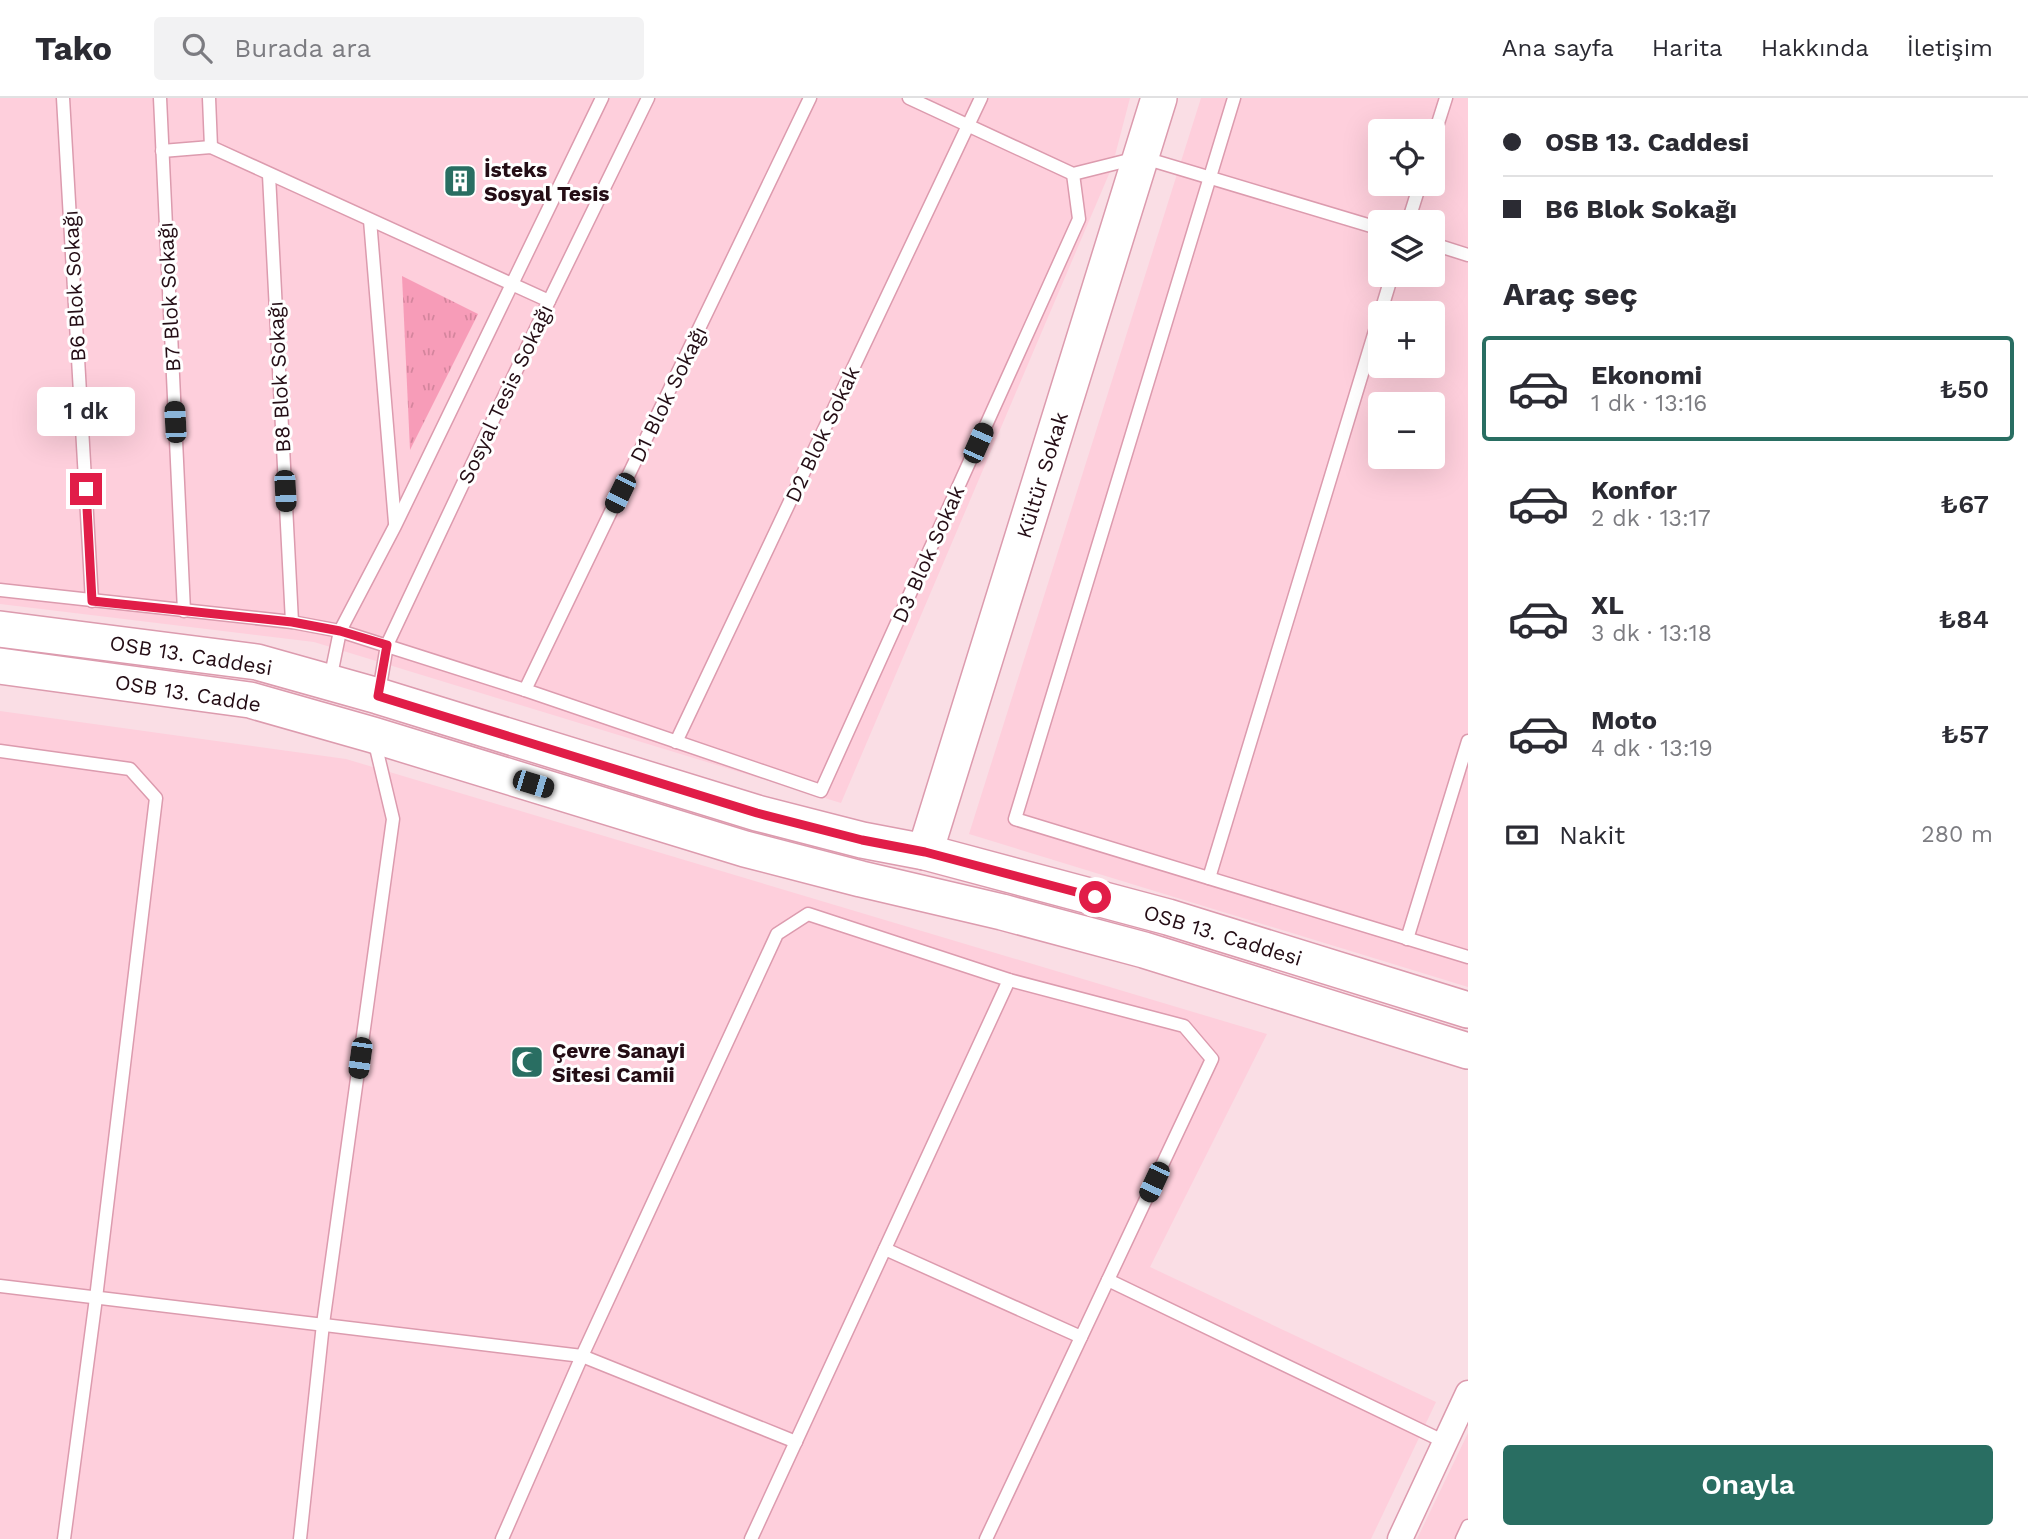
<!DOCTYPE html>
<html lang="tr">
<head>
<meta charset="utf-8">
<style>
	body { margin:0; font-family:"Work Sans",sans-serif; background:#f2f2f3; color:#2b2b33; height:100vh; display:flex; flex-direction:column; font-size:26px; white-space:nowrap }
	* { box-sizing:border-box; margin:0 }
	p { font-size:23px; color:#7c7c81 }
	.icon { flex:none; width:38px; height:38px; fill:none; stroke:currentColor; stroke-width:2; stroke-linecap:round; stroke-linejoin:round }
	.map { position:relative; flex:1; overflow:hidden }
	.details { display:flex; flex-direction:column; background:#fff; width:560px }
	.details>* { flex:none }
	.banner { display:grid; align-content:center; height:154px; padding:0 35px; background:#fff }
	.tools { position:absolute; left:1368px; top:21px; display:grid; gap:14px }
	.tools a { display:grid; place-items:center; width:77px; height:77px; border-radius:7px; background:#fff; box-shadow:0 7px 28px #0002; font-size:35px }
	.end { position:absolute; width:32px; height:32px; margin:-16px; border:9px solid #e11d48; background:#fff; box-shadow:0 0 0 4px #fff }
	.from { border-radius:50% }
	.bubble { position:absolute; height:49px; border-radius:7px; background:#fff; box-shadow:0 7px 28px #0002; font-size:23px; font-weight:600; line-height:49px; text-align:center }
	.car { position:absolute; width:21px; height:42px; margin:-21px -10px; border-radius:9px; box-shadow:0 0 5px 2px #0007; background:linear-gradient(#222 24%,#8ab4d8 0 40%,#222 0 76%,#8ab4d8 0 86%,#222 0) }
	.banner b { display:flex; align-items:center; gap:24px; height:66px; font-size:26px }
	.banner b+b { border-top:2px solid #e1e1e2 }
	.banner i { width:18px; height:18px; background:#2b2b33 }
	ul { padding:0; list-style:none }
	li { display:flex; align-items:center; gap:21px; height:105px; margin:0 14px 10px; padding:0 21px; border:4px solid transparent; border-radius:7px }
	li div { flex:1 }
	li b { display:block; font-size:26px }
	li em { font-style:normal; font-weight:600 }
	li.current { border-color:#296e62 }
	li>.icon { width:63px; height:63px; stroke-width:1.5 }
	h2 { padding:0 35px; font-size:32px; line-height:84px }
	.pay { display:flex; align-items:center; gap:18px; height:77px; padding:0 35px; font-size:26px }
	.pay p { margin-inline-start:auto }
	.button { display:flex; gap:14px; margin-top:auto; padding:14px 35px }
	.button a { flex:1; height:80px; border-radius:7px; background:#296e62; color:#fff; font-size:28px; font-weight:600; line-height:80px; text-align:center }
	header { display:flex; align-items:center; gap:42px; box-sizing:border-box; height:98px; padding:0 35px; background:#fff; border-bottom:2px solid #e1e1e2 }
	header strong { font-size:33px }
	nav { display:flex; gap:38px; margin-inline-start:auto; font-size:24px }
	.search { width:490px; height:63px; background:#f2f2f3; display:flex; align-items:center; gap:18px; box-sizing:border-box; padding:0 24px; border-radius:7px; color:#7c7c81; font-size:26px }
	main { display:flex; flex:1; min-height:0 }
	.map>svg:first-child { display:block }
	.built { fill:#fecfdc; fill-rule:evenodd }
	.grass { fill:url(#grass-tufts) }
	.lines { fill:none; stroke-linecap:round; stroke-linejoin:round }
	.lane-casing { stroke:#dc9bae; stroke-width:15 }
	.street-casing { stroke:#dc9bae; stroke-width:27 }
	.secondary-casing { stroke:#dc9bae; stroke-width:38 }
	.lane { stroke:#fff; stroke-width:12 }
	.street { stroke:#fff; stroke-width:24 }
	.secondary { stroke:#fff; stroke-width:35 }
	.route { stroke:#e11d48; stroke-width:9 }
	.labels { text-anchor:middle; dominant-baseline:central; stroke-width:6; stroke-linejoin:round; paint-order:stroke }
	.poi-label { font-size:21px; font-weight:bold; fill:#240d15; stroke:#fff; text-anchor:start }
	.street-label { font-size:21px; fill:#240d15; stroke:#fff }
</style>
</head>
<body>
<header>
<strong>Tako</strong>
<div class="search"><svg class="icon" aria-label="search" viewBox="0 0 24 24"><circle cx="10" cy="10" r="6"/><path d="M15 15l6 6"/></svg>Burada ara</div>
<nav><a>Ana sayfa</a><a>Harita</a><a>Hakkında</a><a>İletişim</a></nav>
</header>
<main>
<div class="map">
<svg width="1468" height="1441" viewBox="0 0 1468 1441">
	<defs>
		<pattern id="grass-tufts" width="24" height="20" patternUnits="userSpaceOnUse" patternTransform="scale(1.75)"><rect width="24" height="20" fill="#f79cb8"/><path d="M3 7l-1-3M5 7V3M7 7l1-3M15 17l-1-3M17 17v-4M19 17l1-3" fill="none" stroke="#d4859d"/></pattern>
	</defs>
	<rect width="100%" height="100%" fill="#fadee5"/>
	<g class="built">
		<path d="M0 0H1130L1112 69 841 705 314 544 0 506Z"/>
		<path d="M1201 0H1468V889L969 736ZM1381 33H1433V86H1381ZM1381 124H1433V177H1381ZM1381 215H1433V268H1381ZM1381 306H1433V359H1381Z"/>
		<path d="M0 613 346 661 1267 936 1150 1169 1436 1304 1371 1441H0Z"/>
		<path d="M1468 1335V1441H1417Z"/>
	</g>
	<path class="grass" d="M402 178 478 216 410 352Z"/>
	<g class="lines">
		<defs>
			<g id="lane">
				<path d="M63 0 92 503"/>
				<path d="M160 0 184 513"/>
				<path d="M209 0 211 49"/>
				<path d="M909 0 1073 76 1141 59 1381 131"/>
				<path d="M1234 0 1015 721 1468 859"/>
				<path d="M1433 41 1446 0"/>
				<path d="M162 53 211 49 549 203"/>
				<path d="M269 77 292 524"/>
				<path d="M370 122 395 425"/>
				<path d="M1408 124 1420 86"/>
				<path d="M1433 146 1468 157"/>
				<path d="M0 492 292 524 340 533 525 592 821 693 1079 121 1073 76"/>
				<path d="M330 582 340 533 395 428 602 0"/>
				<path d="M525 592 810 0"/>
				<path d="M379 594 387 547 549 203 648 0"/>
				<path d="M676 644 981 0"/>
				<path d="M0 653 130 671 156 700 96 1200 64 1441"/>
				<path d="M1209 780 1392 177"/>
				<path d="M1407 841 1468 643"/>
				<path d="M885 1151 1081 1239"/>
				<path d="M1108 1182 1445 1344"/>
				<path d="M0 1188 582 1258 796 1344"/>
				<path d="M300 1441 323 1226 393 721 374 641"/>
				<path d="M502 1441 582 1258 777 836 808 816 1009 882 1184 928 1212 961 986 1441"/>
				<path d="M751 1441 1009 882"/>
				<path d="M1462 1441 1468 1428"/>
			</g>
			<path id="street" d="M1400 1441 1468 1295"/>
			<g id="secondary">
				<path d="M0 531 257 564 378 598 757 715 862 742 925 754 1168 819 1468 912"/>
				<path d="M0 568 250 602 373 637 745 751 861 781 1002 814 1144 852 1468 953"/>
				<path d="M925 754 1159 0"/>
			</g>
		</defs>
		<use href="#lane" class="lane-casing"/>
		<use href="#street" class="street-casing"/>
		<use href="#secondary" class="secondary-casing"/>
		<use href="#lane" class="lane"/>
		<use href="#street" class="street"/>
		<use href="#secondary" class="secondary"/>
	</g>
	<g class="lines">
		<path class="route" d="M86 391 92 503 292 524 340 533 387 547 378 598 757 715 862 742 925 754 1095 799"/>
	</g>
	<defs>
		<symbol id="building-square" viewBox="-11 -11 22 22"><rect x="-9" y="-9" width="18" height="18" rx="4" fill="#296e62" stroke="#fff"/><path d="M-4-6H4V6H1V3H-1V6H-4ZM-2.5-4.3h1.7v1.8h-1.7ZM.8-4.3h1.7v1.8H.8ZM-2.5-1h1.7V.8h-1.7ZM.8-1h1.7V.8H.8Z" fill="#fff"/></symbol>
		<symbol id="mosque-square" viewBox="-11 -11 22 22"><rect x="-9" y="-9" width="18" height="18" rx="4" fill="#296e62" stroke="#fff"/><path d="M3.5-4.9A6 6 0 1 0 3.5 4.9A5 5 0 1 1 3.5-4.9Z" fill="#fff"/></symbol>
	</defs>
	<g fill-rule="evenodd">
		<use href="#building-square" x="441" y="64" width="38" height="38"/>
		<use href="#mosque-square" x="508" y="945" width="38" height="38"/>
	</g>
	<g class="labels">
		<g class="poi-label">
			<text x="484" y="71">İsteks<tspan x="484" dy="24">Sosyal Tesis</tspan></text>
			<text x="552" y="952">Çevre Sanayi<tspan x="552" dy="24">Sitesi Camii</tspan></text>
		</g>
		<g class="street-label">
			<text transform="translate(74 188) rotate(-93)">B6 Blok Sokağı</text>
			<text transform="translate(169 199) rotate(-93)">B7 Blok Sokağı</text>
			<text transform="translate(279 279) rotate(-93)">B8 Blok Sokağı</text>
			<text transform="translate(505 296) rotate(-65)">Sosyal Tesis Sokağı</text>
			<text transform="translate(668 296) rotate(-64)">D1 Blok Sokağı</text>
			<text transform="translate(822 336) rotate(-65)">D2 Blok Sokak</text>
			<text transform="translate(1042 377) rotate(-73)">Kültür Sokak</text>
			<text transform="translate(928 456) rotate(-66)">D3 Blok Sokak</text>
			<text transform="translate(191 557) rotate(9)">OSB 13. Caddesi</text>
			<text transform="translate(188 595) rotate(9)">OSB 13. Cadde</text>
			<text transform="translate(1223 837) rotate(17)">OSB 13. Caddesi</text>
		</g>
	</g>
</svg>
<div class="tools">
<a><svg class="icon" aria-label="locate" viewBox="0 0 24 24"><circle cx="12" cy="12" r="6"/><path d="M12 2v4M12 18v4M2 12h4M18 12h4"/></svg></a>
<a><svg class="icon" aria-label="layers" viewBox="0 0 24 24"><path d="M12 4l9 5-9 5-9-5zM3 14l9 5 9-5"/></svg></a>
<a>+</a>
<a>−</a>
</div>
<i class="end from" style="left:1095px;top:799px"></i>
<i class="end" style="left:86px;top:391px"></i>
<div class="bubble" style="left:37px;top:289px;width:98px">1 dk</div>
<i class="car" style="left:175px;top:324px;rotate:357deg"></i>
<i class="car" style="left:978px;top:345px;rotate:24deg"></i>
<i class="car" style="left:285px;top:393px;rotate:177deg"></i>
<i class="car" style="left:620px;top:395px;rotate:206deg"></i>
<i class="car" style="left:533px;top:686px;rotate:107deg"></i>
<i class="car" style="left:360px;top:960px;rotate:188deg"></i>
<i class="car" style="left:1154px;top:1084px;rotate:205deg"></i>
</div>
<section class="details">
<div class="banner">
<b><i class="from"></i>OSB 13. Caddesi</b>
<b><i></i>B6 Blok Sokağı</b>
</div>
<h2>Araç seç</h2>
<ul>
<li class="current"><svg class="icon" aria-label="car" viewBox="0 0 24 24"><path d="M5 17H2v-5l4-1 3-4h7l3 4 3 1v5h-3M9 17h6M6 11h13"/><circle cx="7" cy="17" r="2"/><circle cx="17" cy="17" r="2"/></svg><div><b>Ekonomi</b><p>1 dk · 13:16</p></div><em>₺50</em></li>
<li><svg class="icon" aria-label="car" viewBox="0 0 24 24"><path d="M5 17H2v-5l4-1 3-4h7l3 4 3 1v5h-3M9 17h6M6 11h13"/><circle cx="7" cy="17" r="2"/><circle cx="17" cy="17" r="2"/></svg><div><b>Konfor</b><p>2 dk · 13:17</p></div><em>₺67</em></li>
<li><svg class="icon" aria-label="car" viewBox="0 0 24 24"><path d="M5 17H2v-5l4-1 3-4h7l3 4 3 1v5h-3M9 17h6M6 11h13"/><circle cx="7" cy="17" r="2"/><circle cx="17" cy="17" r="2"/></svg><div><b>XL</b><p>3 dk · 13:18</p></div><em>₺84</em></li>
<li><svg class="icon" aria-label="car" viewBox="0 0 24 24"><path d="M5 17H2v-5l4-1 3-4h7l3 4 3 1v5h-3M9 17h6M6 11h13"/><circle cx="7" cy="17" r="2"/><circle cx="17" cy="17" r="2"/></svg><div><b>Moto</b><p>4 dk · 13:19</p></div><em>₺57</em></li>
</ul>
<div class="pay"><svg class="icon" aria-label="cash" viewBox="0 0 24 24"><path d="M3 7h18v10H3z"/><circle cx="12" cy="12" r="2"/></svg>Nakit<p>280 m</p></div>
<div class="button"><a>Onayla</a></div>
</section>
</main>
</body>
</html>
